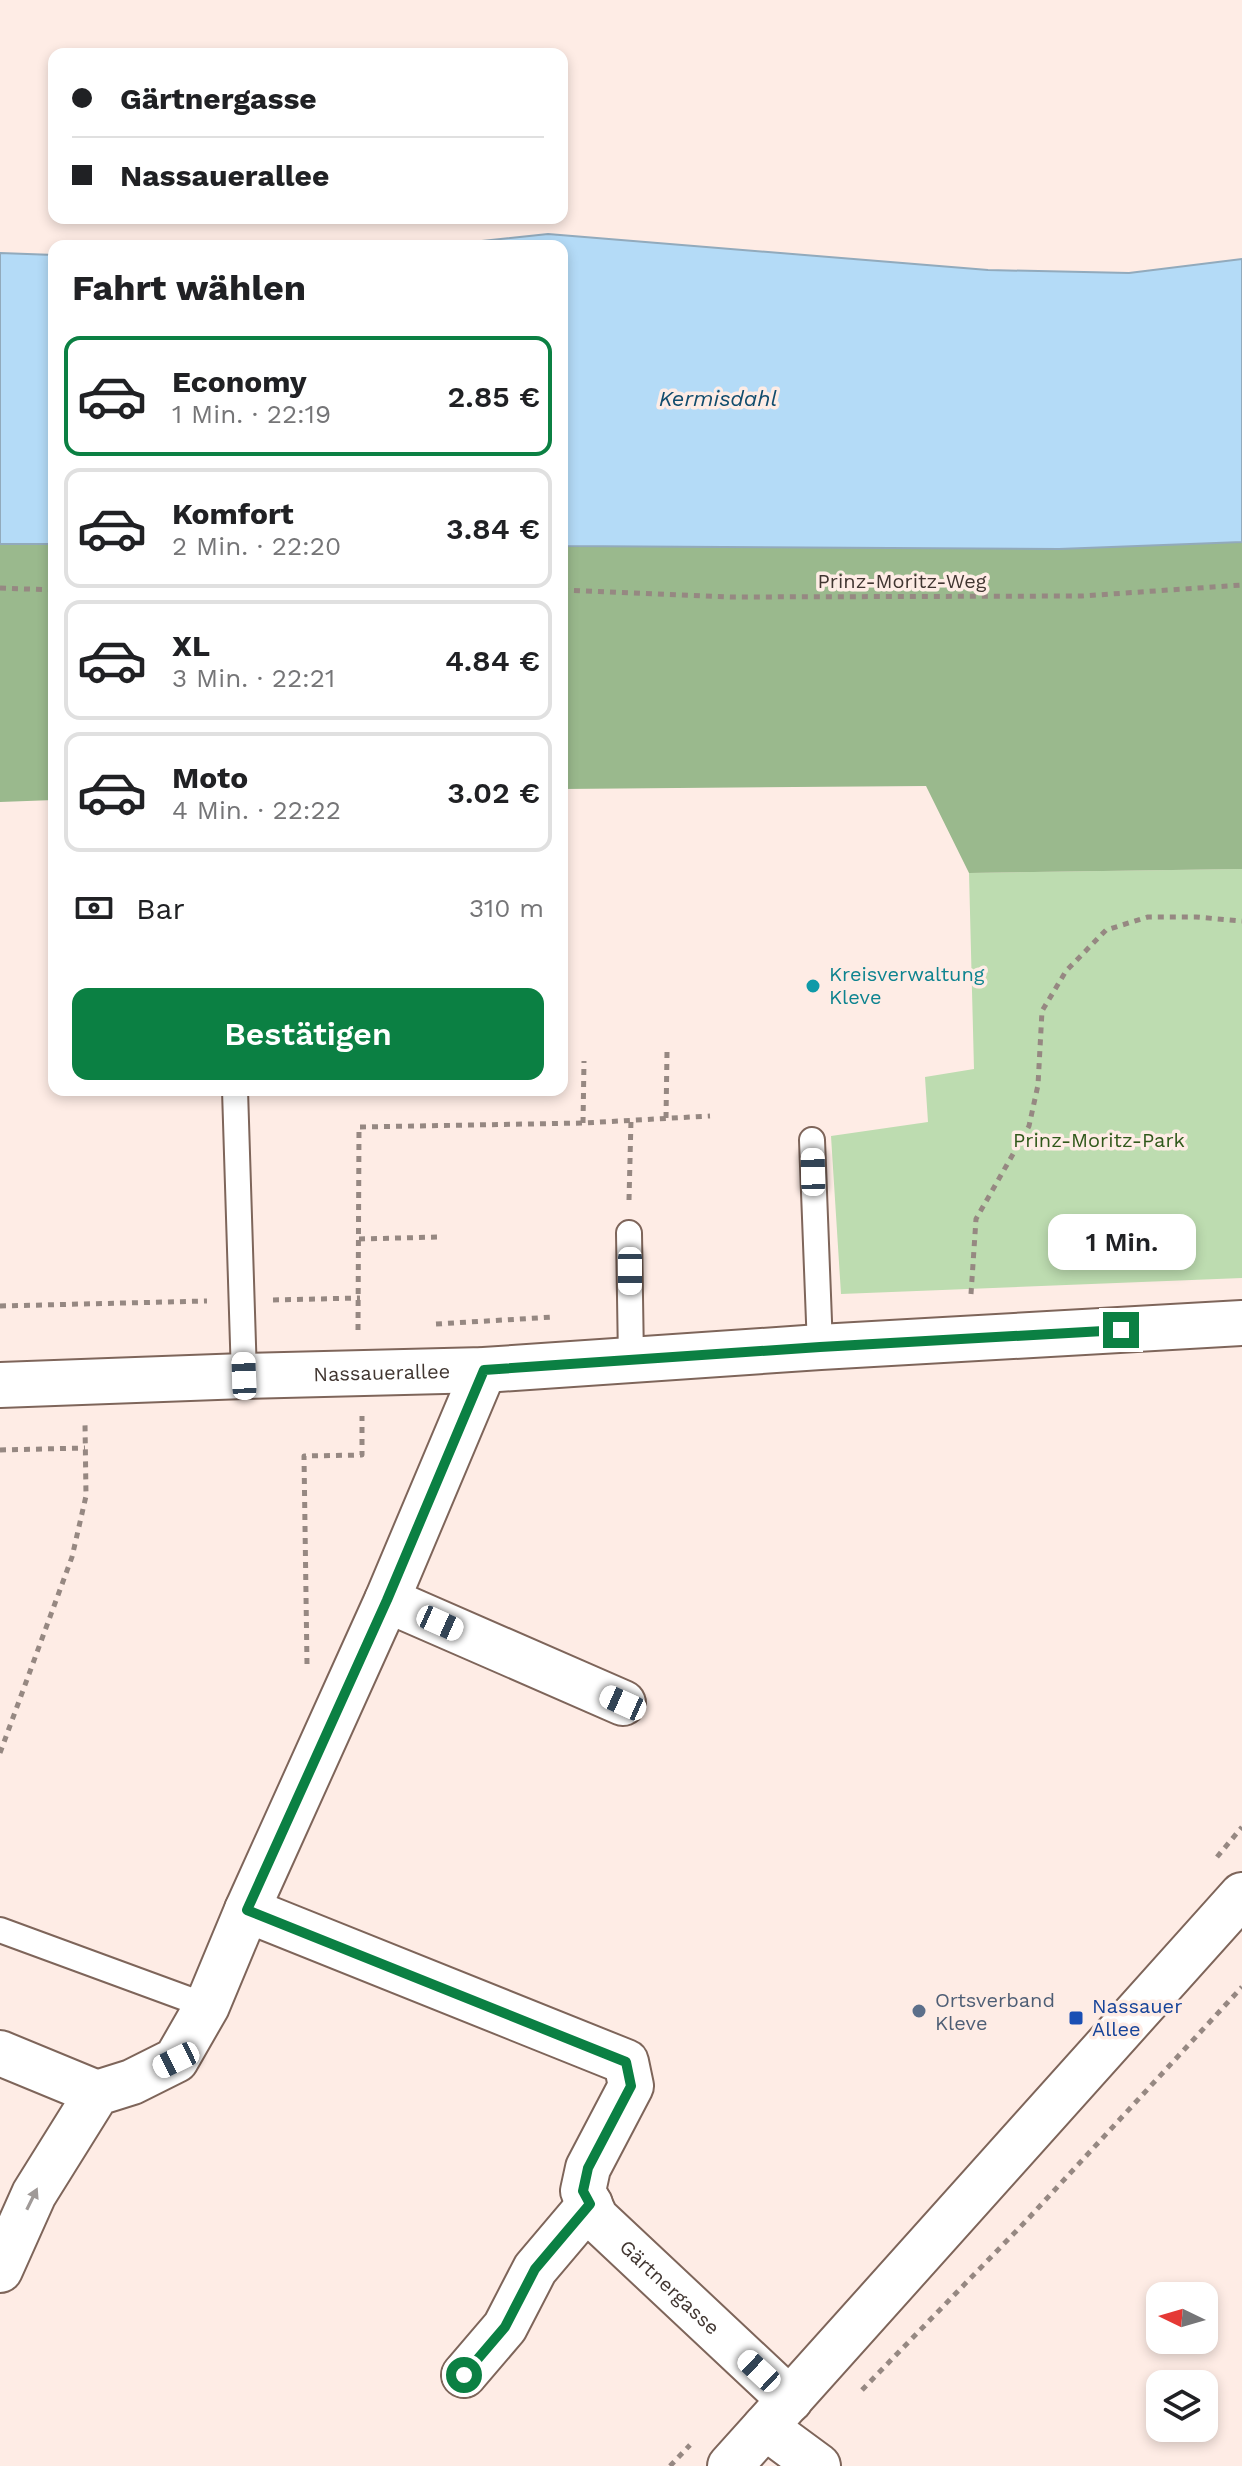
<!DOCTYPE html>
<html lang="de">
<head>
<meta charset="utf-8">
<style>
	body { margin:0; font-family:"Work Sans",sans-serif; background:#f2f2f2; color:#202124; height:100vh; display:flex; flex-direction:column; font-size:30px; white-space:nowrap }
	* { box-sizing:border-box; margin:0 }
	p { font-size:26px; color:#757577 }
	.icon { flex:none; width:44px; height:44px; fill:none; stroke:currentColor; stroke-width:2; stroke-linecap:round; stroke-linejoin:round }
	.map { position:relative; flex:1; overflow:hidden }
	.drawer { position:absolute; left:48px; top:240px; width:520px; height:856px; display:flex; flex-direction:column; background:#fff; border-radius:16px; box-shadow:0 4px 12px #0003 }
	.drawer>* { flex:none }
	.guide { position:absolute; left:48px; top:48px; width:520px; height:176px; border-radius:16px; box-shadow:0 4px 12px #0003; display:grid; align-content:center; height:176px; padding:0 24px; background:#fff }
	.needle { width:52px; rotate:275deg }
	.controls { position:absolute; left:1146px; top:2282px; display:grid; gap:16px }
	.controls a { display:grid; place-items:center; width:72px; height:72px; border-radius:16px; background:#fff; box-shadow:0 4px 12px #0003; font-size:40px }
	.end { position:absolute; width:36px; height:36px; margin:-18px; border:10px solid #0b8043; background:#fff; box-shadow:0 0 0 4px #fff }
	.from { border-radius:50% }
	.bubble { position:absolute; height:56px; border-radius:16px; background:#fff; box-shadow:0 4px 12px #0003; font-size:26px; font-weight:600; line-height:56px; text-align:center }
	.car { position:absolute; width:24px; height:48px; margin:-24px -12px; border-radius:10px; box-shadow:0 0 6px 2px #0007; background:linear-gradient(#fff 24%,#345 0 40%,#fff 0 76%,#345 0 86%,#fff 0) }
	.guide b { display:flex; align-items:center; gap:28px; height:76px; font-size:30px }
	.guide b+b { border-top:2px solid #e0e0e0 }
	.guide i { width:20px; height:20px; background:#202124 }
	ul { padding:0; list-style:none }
	li { display:flex; align-items:center; gap:24px; height:120px; margin:0 16px 12px; padding:0 8px; border:4px solid #e0e0e0; border-radius:16px }
	li div { flex:1 }
	li b { display:block; font-size:30px }
	li em { font-style:normal; font-weight:600 }
	li.on { border-color:#0b8043 }
	li>.icon { width:72px; height:72px; stroke-width:1.5 }
	h2 { padding:0 24px; font-size:36px; line-height:96px }
	.pay { display:flex; align-items:center; gap:20px; height:88px; padding:0 24px; font-size:30px }
	.pay p { margin-inline-start:auto }
	.primary-button { display:flex; gap:16px; margin-top:auto; padding:16px 24px }
	.primary-button a { flex:1; height:92px; border-radius:16px; background:#0b8043; color:#fff; font-size:32px; font-weight:600; line-height:92px; text-align:center }
	.map>svg:first-child { display:block }
	.green { fill:#bddcb0 }
	.forest { fill:#9ab98d }
	.water { fill:#b4dbf7; stroke:#92aabc; stroke-width:2 }
	.lines { fill:none; stroke-linecap:round; stroke-linejoin:round }
	.lane-casing { stroke:#7e655a; stroke-width:28 }
	.street-casing { stroke:#7e655a; stroke-width:48 }
	.secondary-casing { stroke:#7e655a; stroke-width:48 }
	.path { stroke:#968882; stroke-width:5; stroke-dasharray:6 6; stroke-linecap:butt }
	.lane { stroke:#fff; stroke-width:24 }
	.street { stroke:#fff; stroke-width:44 }
	.secondary { stroke:#fff; stroke-width:44 }
	.oneway { fill:#a09a98 }
	.route { stroke:#0b8043; stroke-width:10 }
	.culture-dot { fill:#0f9aa8; stroke:#feece5; stroke-width:3 }
	.service-dot { fill:#5c6f8a; stroke:#feece5; stroke-width:3 }
	.transit-dot { fill:#1a4fb4; stroke:#feece5; stroke-width:3 }
	.labels { text-anchor:middle; dominant-baseline:central; stroke-width:7; stroke-linejoin:round; paint-order:stroke }
	.street-label { font-size:20px; fill:#413631; stroke:#feece5 }
	.culture-label { font-size:20px; fill:#0d838f; stroke:#feece5; text-anchor:start }
	.park-label { font-size:20px; fill:#30581a; stroke:#feece5 }
	.service-label { font-size:20px; fill:#4e5e75; stroke:#feece5; text-anchor:start }
	.transit-label { font-size:20px; fill:#164399; stroke:#feece5; text-anchor:start }
	.water-label { font-size:22px; font-style:italic; fill:#114c6d; stroke:#feece5 }
</style>
</head>
<body>
<div class="map">
<svg width="1242" height="2466" viewBox="0 0 1242 2466">
	<rect width="100%" height="100%" fill="#feece5"/>
	<path class="green" d="M1242 869V1278L841 1294 831 1136 928 1122 925 1077 974 1069 969 873Z"/>
	<g class="forest">
		<path d="M1242 542V869L969 873 926 786 562 789V546L1059 549Z"/>
		<path d="M0 544H54V800L0 802Z"/>
	</g>
	<g class="water">
		<path d="M548 234 988 270 1129 273 1242 259V542L1059 549 562 546V246H434Z"/>
		<path d="M0 253 54 255V544H0Z"/>
	</g>
	<g class="lines">
		<defs>
			<g id="lane">
				<path d="M235 1090 244 1376"/>
				<path d="M812 1140 820 1347"/>
				<path d="M629 1233 631 1360"/>
				<path d="M0 1930 207 2006"/>
			</g>
			<g id="street">
				<path id="s1" d="M0 1385 244 1376 484 1370 820 1347 1242 1323"/>
				<path d="M387 1600 623 1703"/>
				<path id="s2" d="M247 1910 626 2062 631 2086 588 2168 583 2191 596 2218 790 2400"/>
				<path d="M0 2053 97 2093"/>
				<path d="M0 2270 34 2194 97 2093 132 2082 176 2060 207 2006 247 1910 387 1600 484 1370"/>
				<path d="M464 2375 505 2327 535 2269 590 2204"/>
				<path d="M765 2427 818 2466"/>
			</g>
			<path id="secondary" d="M730 2466 1242 1895"/>
		</defs>
		<use href="#lane" class="lane-casing"/>
		<use href="#street" class="street-casing"/>
		<use href="#secondary" class="secondary-casing"/>
		<g class="path">
			<path d="M0 588 54 590"/>
			<path d="M562 590 732 597 1082 596 1242 585"/>
			<path d="M666 1118 667 1052"/>
			<path d="M583 1123 584 1061"/>
			<path d="M629 1200 631 1120"/>
			<path d="M359 1239 439 1237"/>
			<path d="M971 1294 976 1219 1029 1126 1038 1085 1042 1011 1066 971 1106 930 1148 917H1196L1242 921"/>
			<path d="M273 1300 360 1298"/>
			<path d="M0 1306 207 1301"/>
			<path d="M436 1324 554 1317"/>
			<path d="M358 1330 359 1127 583 1123 710 1116"/>
			<path d="M0 1450 85 1448"/>
			<path d="M307 1664 304 1456 362 1455V1416"/>
			<path d="M0 1753 72 1557 86 1496 85 1423"/>
			<path d="M1217 1857 1242 1827"/>
			<path d="M862 2390 1026 2221 1242 1987"/>
			<path d="M670 2466 690 2445"/>
		</g>
		<use href="#lane" class="lane"/>
		<use href="#street" class="street"/>
		<use href="#secondary" class="secondary"/>
	</g>
	<defs><path id="oneway-solid" d="M-6-.8H1V-3.2L6.5 0L1 3.2V.8H-6Z" transform="scale(2)"/></defs>
	<use class="oneway" href="#oneway-solid" transform="translate(32 2199) rotate(-64)"/>
	<g class="lines">
		<path class="route" d="M464 2375 505 2327 535 2269 590 2204 583 2191 588 2168 631 2086 626 2062 247 1910 387 1600 484 1370 820 1347 1121 1330"/>
	</g>
	<circle class="culture-dot" cx="813" cy="986" r="8"/>
	<circle class="service-dot" cx="919" cy="2011" r="8"/>
	<rect class="transit-dot" x="1068" y="2010" width="16" height="16" rx="4"/>
	<g class="labels">
		<g class="street-label">
			<text x="902" y="581">Prinz-Moritz-Weg</text>
			<text stroke="none"><textPath href="#s1" startOffset="382">Nassauerallee</textPath></text>
			<text stroke="none"><textPath href="#s2" startOffset="680">Gärtnergasse</textPath></text>
		</g>
		<g class="culture-label">
			<text x="829" y="974">Kreisverwaltung<tspan x="829" dy="23">Kleve</tspan></text>
		</g>
		<g class="park-label">
			<text x="1099" y="1140">Prinz-Moritz-Park</text>
		</g>
		<g class="service-label">
			<text x="935" y="2000">Ortsverband<tspan x="935" dy="23">Kleve</tspan></text>
		</g>
		<g class="transit-label">
			<text x="1092" y="2006">Nassauer<tspan x="1092" dy="23">Allee</tspan></text>
		</g>
		<g class="water-label">
			<text x="718" y="398">Kermisdahl</text>
		</g>
	</g>
</svg>
<div class="controls">
<a><svg class="needle" viewBox="-14 -14 28 28"><path d="M0-13l5 13h-10z" fill="#e53935"/><path d="M0 13l5-13h-10z" fill="#757577"/></svg></a>
<a><svg class="icon" aria-label="layers" viewBox="0 0 24 24"><path d="M12 4l9 5-9 5-9-5zM3 14l9 5 9-5"/></svg></a>
</div>
<i class="end from" style="left:464px;top:2375px"></i>
<i class="end" style="left:1121px;top:1330px"></i>
<div class="bubble" style="left:1048px;top:1214px;width:148px">1 Min.</div>
<i class="car" style="left:813px;top:1172px;rotate:359deg"></i>
<i class="car" style="left:630px;top:1271px;rotate:180deg"></i>
<i class="car" style="left:244px;top:1376px;rotate:358deg"></i>
<i class="car" style="left:440px;top:1623px;rotate:114deg"></i>
<i class="car" style="left:623px;top:1703px;rotate:294deg"></i>
<i class="car" style="left:176px;top:2060px;rotate:244deg"></i>
<i class="car" style="left:759px;top:2371px;rotate:313deg"></i>
<div class="guide">
<b><i class="from"></i>Gärtnergasse</b>
<b><i></i>Nassauerallee</b>
</div>
<section class="drawer">
<h2>Fahrt wählen</h2>
<ul>
<li class="on"><svg class="icon" aria-label="car" viewBox="0 0 24 24"><path d="M5 17H2v-5l4-1 3-4h7l3 4 3 1v5h-3M9 17h6M6 11h13"/><circle cx="7" cy="17" r="2"/><circle cx="17" cy="17" r="2"/></svg><div><b>Economy</b><p>1 Min. · 22:19</p></div><em>2.85 €</em></li>
<li><svg class="icon" aria-label="car" viewBox="0 0 24 24"><path d="M5 17H2v-5l4-1 3-4h7l3 4 3 1v5h-3M9 17h6M6 11h13"/><circle cx="7" cy="17" r="2"/><circle cx="17" cy="17" r="2"/></svg><div><b>Komfort</b><p>2 Min. · 22:20</p></div><em>3.84 €</em></li>
<li><svg class="icon" aria-label="car" viewBox="0 0 24 24"><path d="M5 17H2v-5l4-1 3-4h7l3 4 3 1v5h-3M9 17h6M6 11h13"/><circle cx="7" cy="17" r="2"/><circle cx="17" cy="17" r="2"/></svg><div><b>XL</b><p>3 Min. · 22:21</p></div><em>4.84 €</em></li>
<li><svg class="icon" aria-label="car" viewBox="0 0 24 24"><path d="M5 17H2v-5l4-1 3-4h7l3 4 3 1v5h-3M9 17h6M6 11h13"/><circle cx="7" cy="17" r="2"/><circle cx="17" cy="17" r="2"/></svg><div><b>Moto</b><p>4 Min. · 22:22</p></div><em>3.02 €</em></li>
</ul>
<div class="pay"><svg class="icon" aria-label="cash" viewBox="0 0 24 24"><path d="M3 7h18v10H3z"/><circle cx="12" cy="12" r="2"/></svg>Bar<p>310 m</p></div>
<div class="primary-button"><a>Bestätigen</a></div>
</section>
</div>
</body>
</html>
